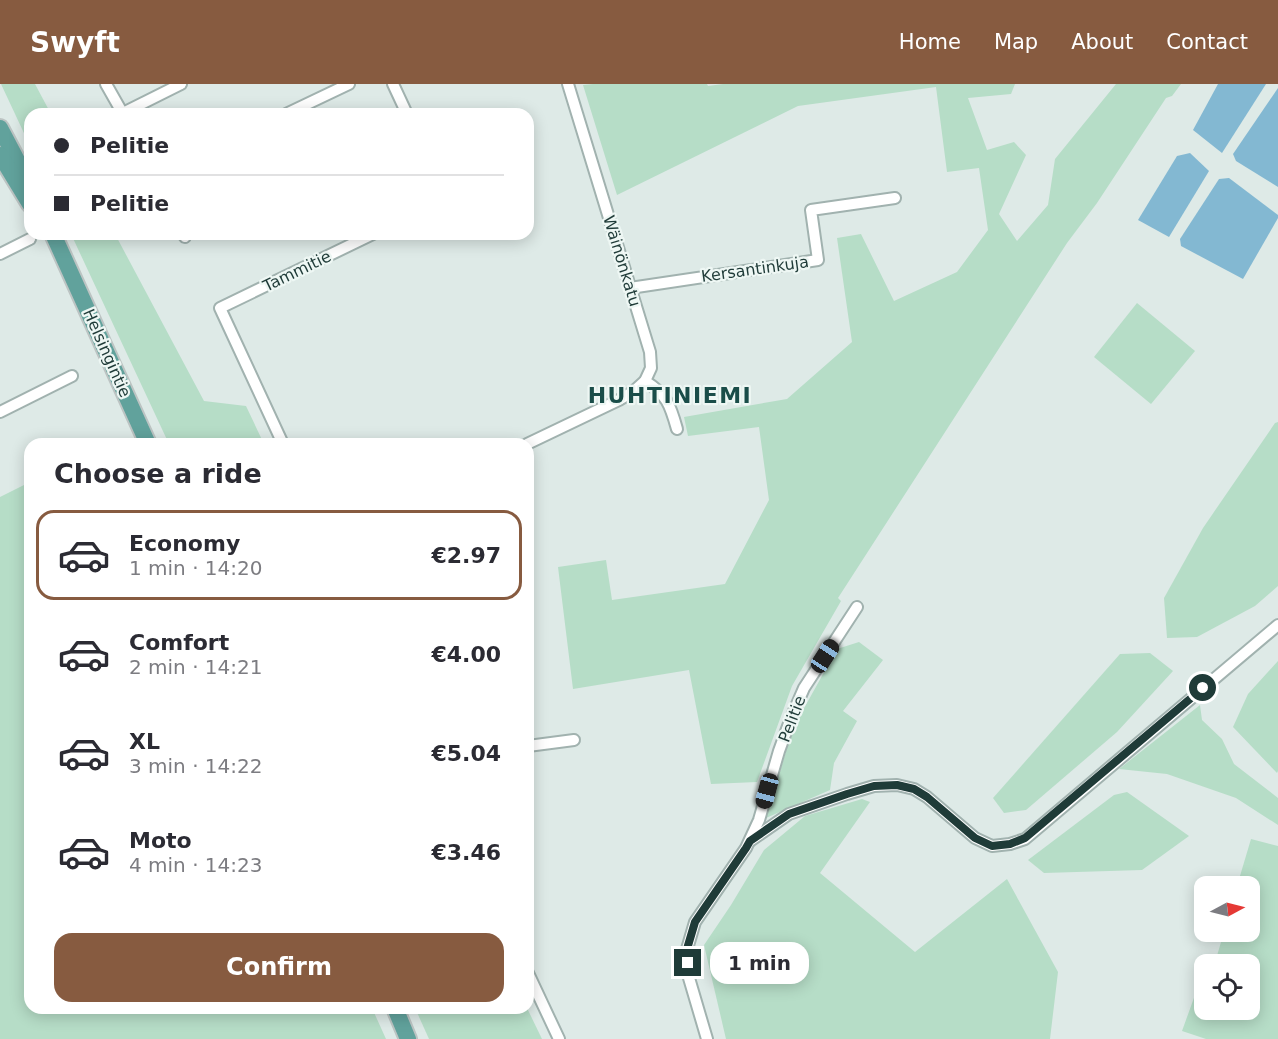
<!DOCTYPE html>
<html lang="en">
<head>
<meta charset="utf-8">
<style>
	body { margin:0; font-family:"DejaVu Sans",sans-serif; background:#f7f7f7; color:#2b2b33; height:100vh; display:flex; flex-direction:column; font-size:22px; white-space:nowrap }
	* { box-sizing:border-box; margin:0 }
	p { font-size:20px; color:#7c7c81 }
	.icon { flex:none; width:33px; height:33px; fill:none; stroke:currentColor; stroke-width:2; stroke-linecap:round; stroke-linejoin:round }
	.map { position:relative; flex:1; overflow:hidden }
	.drawer { position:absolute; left:24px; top:354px; width:510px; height:576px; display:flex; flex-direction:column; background:#fff; border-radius:18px; box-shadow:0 3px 15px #0003 }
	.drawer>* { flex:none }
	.hud { position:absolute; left:24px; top:24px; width:510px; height:132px; border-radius:18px; box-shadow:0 3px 15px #0003; display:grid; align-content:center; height:132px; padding:0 30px; background:#fff }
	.needle { width:39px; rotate:83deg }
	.controls { position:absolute; left:1194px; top:792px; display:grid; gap:12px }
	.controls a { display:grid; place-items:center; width:66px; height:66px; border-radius:12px; background:#fff; box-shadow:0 3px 15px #0003; font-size:30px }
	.end { position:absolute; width:27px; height:27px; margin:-14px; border:8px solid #1f3b38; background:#fff; box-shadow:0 0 0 3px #fff }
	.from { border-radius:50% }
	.bubble { position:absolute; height:42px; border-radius:18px; background:#fff; box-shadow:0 3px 15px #0003; font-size:20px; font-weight:700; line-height:42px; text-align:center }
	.car { position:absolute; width:18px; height:36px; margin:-18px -9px; border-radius:8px; box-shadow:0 0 4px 2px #0007; background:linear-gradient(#222 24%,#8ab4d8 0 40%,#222 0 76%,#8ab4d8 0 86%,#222 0) }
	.hud b { display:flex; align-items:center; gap:21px; height:57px; font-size:22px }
	.hud b+b { border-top:2px solid #e1e1e2 }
	.hud i { width:15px; height:15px; background:#2b2b33 }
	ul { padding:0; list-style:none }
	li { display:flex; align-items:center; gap:18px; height:90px; margin:0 12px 9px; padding:0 18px; border:3px solid transparent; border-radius:18px }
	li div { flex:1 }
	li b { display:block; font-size:22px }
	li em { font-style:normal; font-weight:700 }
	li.on { border-color:#875b40 }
	li>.icon { width:54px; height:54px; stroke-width:1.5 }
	h2 { padding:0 30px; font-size:27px; line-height:72px }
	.action { display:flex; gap:12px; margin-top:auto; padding:12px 30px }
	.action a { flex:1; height:69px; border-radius:18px; background:#875b40; color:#fff; font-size:24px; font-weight:700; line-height:69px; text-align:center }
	header { display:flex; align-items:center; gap:36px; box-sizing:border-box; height:84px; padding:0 30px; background:#875b40; color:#fff }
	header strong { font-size:28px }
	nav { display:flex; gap:33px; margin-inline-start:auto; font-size:21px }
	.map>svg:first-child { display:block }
	.green { fill:#b6ddc7 }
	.water { fill:#83b8d2 }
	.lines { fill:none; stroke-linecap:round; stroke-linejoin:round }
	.street-casing { stroke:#a1b2af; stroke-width:14 }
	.primary-casing { stroke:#bcc4c3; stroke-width:20 }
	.street { stroke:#fff; stroke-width:10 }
	.primary { stroke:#61a29c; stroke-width:16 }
	.route { stroke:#1f3b38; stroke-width:8 }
	.labels { text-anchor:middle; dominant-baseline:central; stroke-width:4.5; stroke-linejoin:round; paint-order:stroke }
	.street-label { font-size:16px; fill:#1f3b38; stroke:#eef7f4 }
	.district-label { font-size:22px; font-weight:bold; letter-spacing:1.5px; fill:#1a4d49; stroke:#eef7f4 }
</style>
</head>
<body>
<header>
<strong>Swyft</strong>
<nav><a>Home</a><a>Map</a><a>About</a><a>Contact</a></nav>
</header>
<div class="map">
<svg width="1278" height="955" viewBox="0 0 1278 955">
	<rect width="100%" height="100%" fill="#deeae7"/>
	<g class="green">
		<path d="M1 0H35L51 30H30V62Z"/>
		<path d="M593 0H707L708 2 723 0H1015L1011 10 968 14 987 66 1014 58 1026 71 999 130 1017 157 1048 121 1055 75 1116 0H1181L1172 12 1166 14 1097 119 1067 159 838 514 841 517 792 602 757 698 711 700 689 586 573 605 558 483 606 476 612 516 725 500 769 416 759 343 688 352 684 333 787 315 852 258 837 154 861 150 894 217 957 188 988 146 979 84 947 88 936 3 798 22 617 111 583 1Z"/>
		<path d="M71 150H115L204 317 246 322 264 360H169Z"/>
		<path d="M1137 219 1195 267 1151 320 1094 273Z"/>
		<path d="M1278 338V502L1255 522 1197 553 1167 554 1164 514 1203 444 1275 339Z"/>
		<path d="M30 398V924H372L386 955H0V413Z"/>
		<path d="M859 558 883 576 843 627 857 637 834 679 830 706 766 734 793 644 837 565Z"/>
		<path d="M1150 569 1173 587 1117 648 1026 726 1004 729 993 714 1120 570Z"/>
		<path d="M1278 577V687L1277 689 1233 643 1248 610Z"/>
		<path d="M1200 621 1202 636 1222 655 1234 680 1278 714V741L1236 714 1167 690 1119 685Z"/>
		<path d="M1127 708 1189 752 1142 786 1044 789 1028 776 1114 711Z"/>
		<path d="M862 715 870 718 820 789 915 868 1007 795 1058 888 1050 955H726L704 861 731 821 764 766 805 732Z"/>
		<path d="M1251 755 1278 762V955H1206L1182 947 1204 886V926H1250V880H1207L1216 875 1224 848H1250V802H1237Z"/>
		<path d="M415 924H527L542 955H429Z"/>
	</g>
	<g class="water">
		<path d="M1218 0H1266L1222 69 1193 46Z"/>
		<path d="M1278 4V103L1236 77 1233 70Z"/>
		<path d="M1190 69 1209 87 1169 153 1138 136 1177 72Z"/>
		<path d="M1229 94 1278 131V134L1243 195 1181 162 1180 155 1219 95Z"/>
	</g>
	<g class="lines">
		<defs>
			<g id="street">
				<path d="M106 0 123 30"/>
				<path d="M393 0 407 30"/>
				<path d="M123 29 181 0"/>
				<path d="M286 30 349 0"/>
				<path d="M183 150 185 153"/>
				<path d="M0 170 30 155"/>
				<path d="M630 204 818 176 811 126 895 114"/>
				<path d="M645 297C667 311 670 320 677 345"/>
				<path d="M0 328 72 292"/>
				<path d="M283 360 220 224 373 150"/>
				<path d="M527 360 619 316 634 307 645 297 651 284 650 268 568 0"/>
				<path d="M528 662 574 656"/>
				<path d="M750 757 789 730 847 710 874 702 897 701 914 705 927 713 975 754 992 762 1010 760 1025 755 1278 541"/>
				<path d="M528 889 559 955"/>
				<path d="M707 955 689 894 687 865 695 838 746 764 759 736 779 667 791 634 804 604 857 523"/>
			</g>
			<g id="primary">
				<path d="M0 44 30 101"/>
				<path d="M0 71 30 120"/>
				<path d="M53 150 148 360"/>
				<path d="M395 924 408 955"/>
			</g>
		</defs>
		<use href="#street" class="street-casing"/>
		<use href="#primary" class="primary-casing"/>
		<use href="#street" class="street"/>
		<use href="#primary" class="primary"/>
	</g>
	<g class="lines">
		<path class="route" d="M688 879 687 865 695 838 746 764 750 757 789 730 847 710 874 702 897 701 914 705 927 713 975 754 992 762 1010 760 1025 754 1203 604"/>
	</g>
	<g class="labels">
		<g class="street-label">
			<text transform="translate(622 177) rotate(73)">Wäinönkatu</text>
			<text transform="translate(755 185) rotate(-8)">Kersantinkuja</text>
			<text transform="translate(297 187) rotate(-26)">Tammitie</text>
			<text transform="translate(107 269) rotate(66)">Helsingintie</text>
			<text transform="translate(792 635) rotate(-69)">Pelitie</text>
		</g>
		<g class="district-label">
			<text x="670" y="311">HUHTINIEMI</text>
		</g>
	</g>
</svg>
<div class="controls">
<a><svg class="needle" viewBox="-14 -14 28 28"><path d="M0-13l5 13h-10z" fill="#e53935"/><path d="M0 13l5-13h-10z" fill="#7c7c81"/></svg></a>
<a><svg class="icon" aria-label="locate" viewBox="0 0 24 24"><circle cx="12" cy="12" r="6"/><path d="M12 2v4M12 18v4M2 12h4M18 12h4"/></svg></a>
</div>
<i class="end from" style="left:1203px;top:604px"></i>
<i class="end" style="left:688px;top:879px"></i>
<div class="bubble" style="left:710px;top:858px;width:99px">1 min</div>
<i class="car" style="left:825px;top:572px;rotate:33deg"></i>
<i class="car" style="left:767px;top:707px;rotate:195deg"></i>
<div class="hud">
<b><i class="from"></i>Pelitie</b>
<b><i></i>Pelitie</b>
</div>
<section class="drawer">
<h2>Choose a ride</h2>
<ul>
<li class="on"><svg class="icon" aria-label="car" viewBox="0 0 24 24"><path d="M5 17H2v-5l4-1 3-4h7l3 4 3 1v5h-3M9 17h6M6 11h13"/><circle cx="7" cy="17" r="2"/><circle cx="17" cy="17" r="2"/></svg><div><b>Economy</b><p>1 min · 14:20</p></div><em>€2.97</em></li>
<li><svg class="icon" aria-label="car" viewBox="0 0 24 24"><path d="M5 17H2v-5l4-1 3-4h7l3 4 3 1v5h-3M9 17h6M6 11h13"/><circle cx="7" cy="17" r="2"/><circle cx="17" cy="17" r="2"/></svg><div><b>Comfort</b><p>2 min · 14:21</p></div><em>€4.00</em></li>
<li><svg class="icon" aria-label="car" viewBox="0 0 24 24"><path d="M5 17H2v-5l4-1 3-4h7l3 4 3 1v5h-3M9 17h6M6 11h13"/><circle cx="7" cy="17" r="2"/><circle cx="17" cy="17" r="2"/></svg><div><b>XL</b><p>3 min · 14:22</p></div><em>€5.04</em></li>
<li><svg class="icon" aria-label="car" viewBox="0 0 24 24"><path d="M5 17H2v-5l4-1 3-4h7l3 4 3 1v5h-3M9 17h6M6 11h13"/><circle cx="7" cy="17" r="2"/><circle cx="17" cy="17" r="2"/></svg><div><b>Moto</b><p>4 min · 14:23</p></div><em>€3.46</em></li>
</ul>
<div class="action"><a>Confirm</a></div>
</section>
</div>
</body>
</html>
